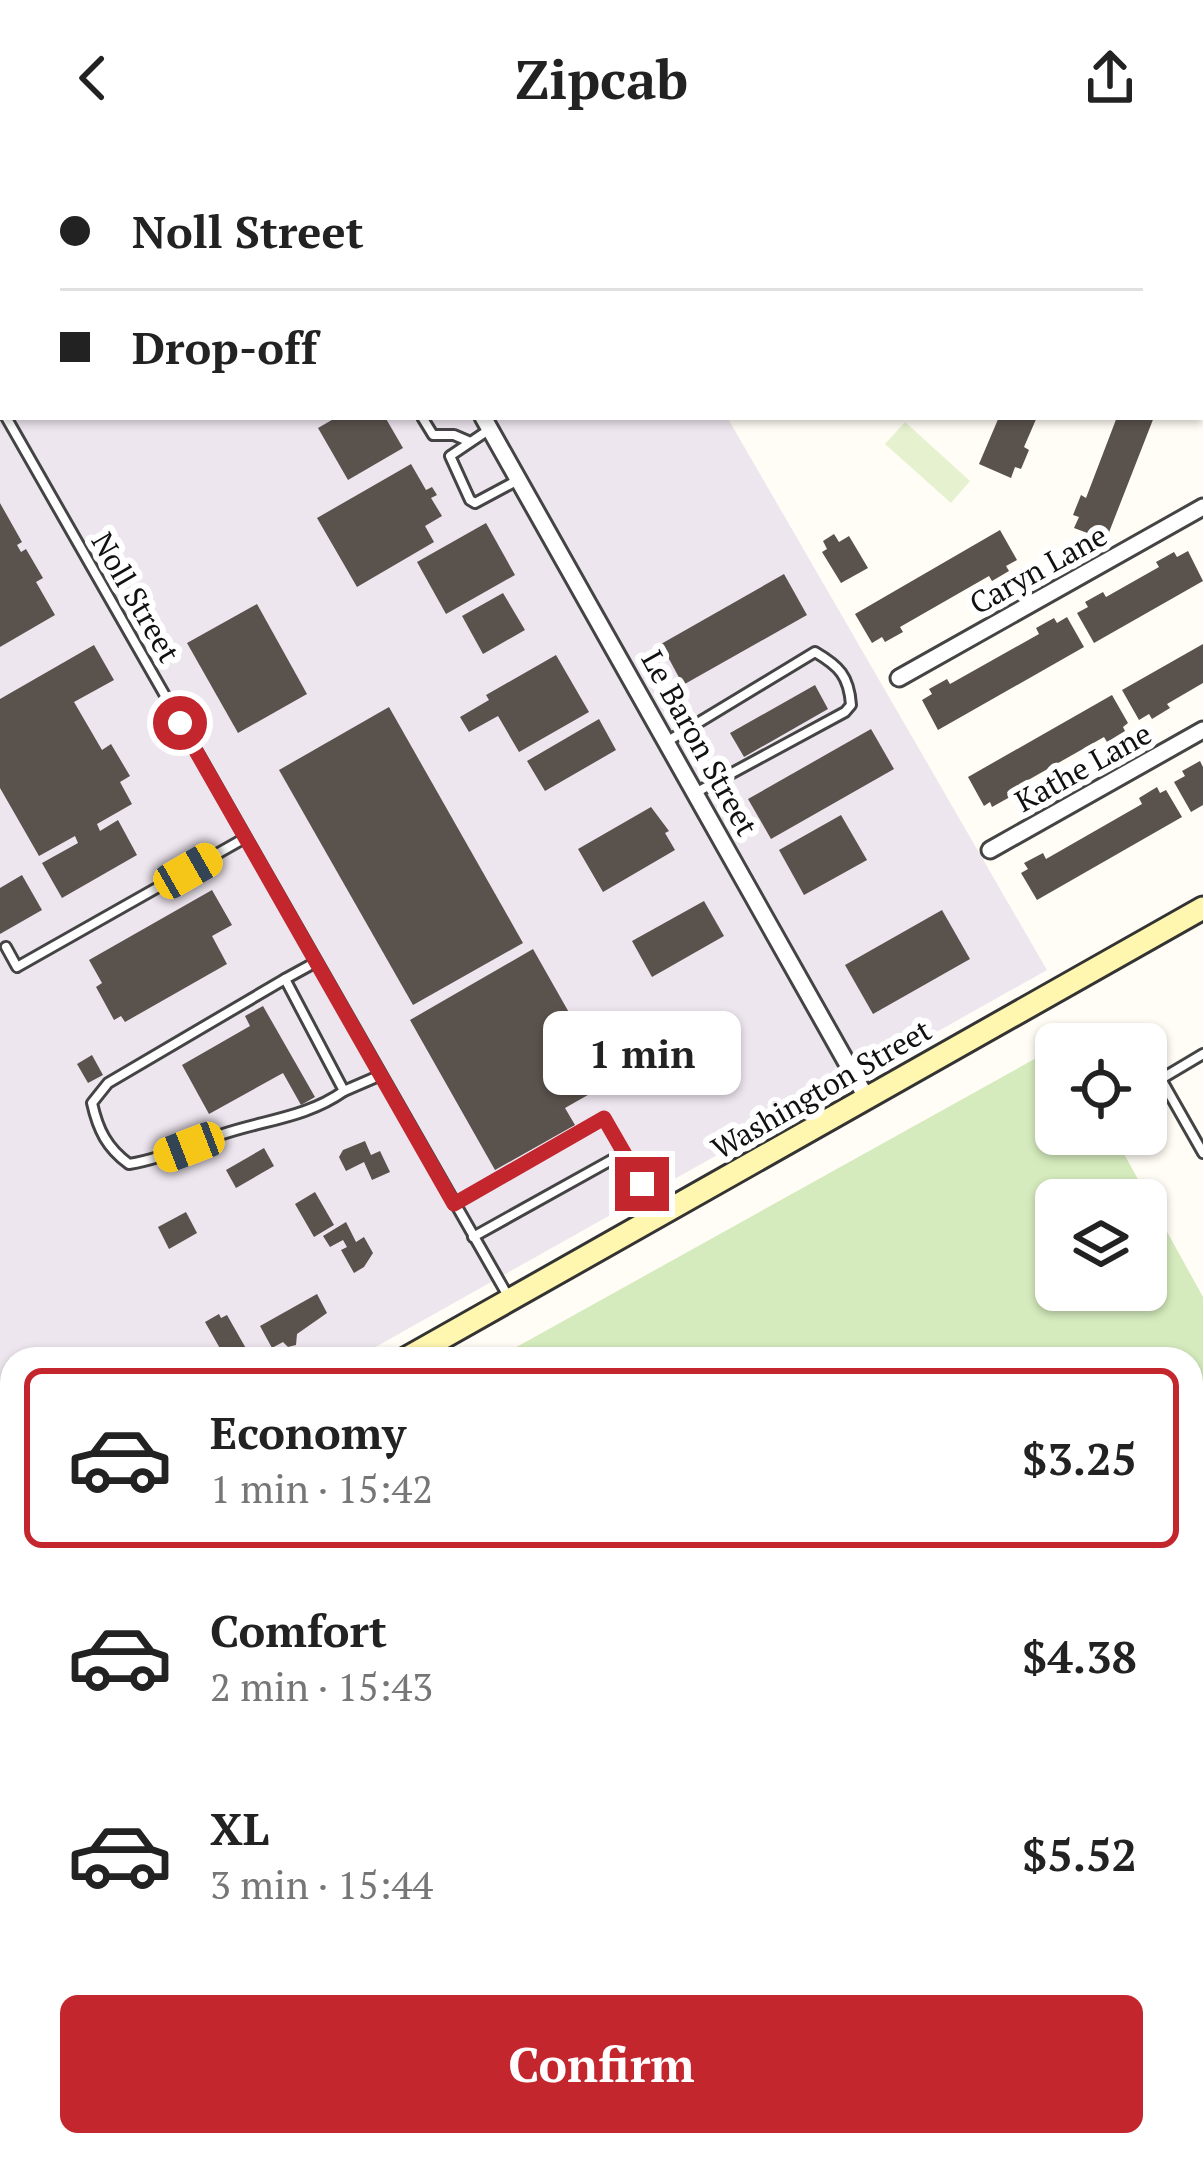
<!DOCTYPE html>
<html lang="en">
<head>
<meta charset="utf-8">
<style>
	body { margin:0; font-family:"PT Serif",serif; background:#f6f6f6; color:#222; height:100vh; display:flex; flex-direction:column; font-size:45px; white-space:nowrap }
	* { box-sizing:border-box; margin:0 }
	p { font-size:39px; color:#767676 }
	.icon { flex:none; width:66px; height:66px; fill:none; stroke:currentColor; stroke-width:2; stroke-linecap:round; stroke-linejoin:round }
	.map { position:relative; flex:1; overflow:hidden }
	.sheet { position:absolute; left:0px; top:1191px; width:1203px; height:810px; display:flex; flex-direction:column; background:#fff; border-radius:36px 36px 0 0; box-shadow:0 3px 9px #0004 }
	.sheet>* { flex:none }
	.hud { position:absolute; left:0px; top:0px; width:1203px; height:264px; box-shadow:0 3px 9px #0004; display:grid; align-content:center; height:264px; padding:0 60px; background:#fff }
	.tools { position:absolute; left:1035px; top:867px; display:grid; gap:24px }
	.tools a { display:grid; place-items:center; width:132px; height:132px; border-radius:18px; background:#fff; box-shadow:0 3px 9px #0004; font-size:60px }
	.end { position:absolute; width:54px; height:54px; margin:-27px; border:15px solid #c4262e; background:#fff; box-shadow:0 0 0 6px #fff }
	.from { border-radius:50% }
	.bubble { position:absolute; height:84px; border-radius:18px; background:#fff; box-shadow:0 3px 9px #0004; font-size:39px; font-weight:700; line-height:84px; text-align:center }
	.car { position:absolute; width:36px; height:72px; margin:-36px -18px; border-radius:15px; box-shadow:0 0 9px 3px #0007; background:linear-gradient(#f5c518 24%,#345 0 40%,#f5c518 0 76%,#345 0 86%,#f5c518 0) }
	.hud b { display:flex; align-items:center; gap:42px; height:114px; font-size:45px }
	.hud b+b { border-top:3px solid #e0e0e0 }
	.hud i { width:30px; height:30px; background:#222 }
	ul { padding:21px 0 0; list-style:none }
	li { display:flex; align-items:center; gap:36px; height:180px; margin:0 24px 18px; padding:0 36px; border:6px solid transparent; border-radius:18px }
	li div { flex:1 }
	li b { display:block; font-size:45px }
	li em { font-style:normal; font-weight:700 }
	li.current { border-color:#c4262e }
	li>.icon { width:108px; height:108px; stroke-width:1.5 }
	.cta { display:flex; gap:24px; margin-top:auto; padding:24px 60px }
	.cta a { flex:1; height:138px; border-radius:18px; background:#c4262e; color:#fff; font-size:48px; font-weight:700; line-height:138px; text-align:center }
	header { display:flex; justify-content:space-between; align-items:center; height:156px; padding:0 60px; background:#fff; font-size:54px; font-weight:700 }
	.map>svg:first-child { display:block }
	.industrial { fill:#eee6ef }
	.grass { fill:#d5ebbd; fill-rule:evenodd }
	.pitch { fill:#e6f2cf }
	.building { fill:#5a524d }
	.lines { fill:none; stroke-linecap:round; stroke-linejoin:round }
	.service-casing { stroke:#444; stroke-width:14 }
	.minor-casing { stroke:#444; stroke-width:21 }
	.tertiary-casing { stroke:#444; stroke-width:24 }
	.secondary-casing { stroke:#333; stroke-width:27 }
	.service { stroke:#fff; stroke-width:8 }
	.minor { stroke:#fff; stroke-width:15 }
	.tertiary { stroke:#fff; stroke-width:18 }
	.secondary { stroke:#fff6b0; stroke-width:21 }
	.route { stroke:#c4262e; stroke-width:15 }
	.labels { text-anchor:middle; dominant-baseline:central; stroke-width:12; stroke-linejoin:round; paint-order:stroke }
	.street-label { font-size:30px; fill:#111; stroke:#fff }
</style>
</head>
<body>
<header><svg class="icon" aria-label="back" viewBox="0 0 24 24"><path d="M15 5l-7 7 7 7"/></svg>Zipcab<svg class="icon" aria-label="share" viewBox="0 0 24 24"><path d="M12 15V3M7 8l5-5 5 5M5 13v7h14v-7"/></svg></header>
<div class="map">
<svg width="1203" height="2001" viewBox="0 0 1203 2001">
	<rect width="100%" height="100%" fill="#fffdf5"/>
	<path class="industrial" d="M0 0H576L578 3H3V261H727L1047 814 354 1203H12V1989H239L245 2001H0Z"/>
	<g class="grass">
		<path d="M1056 891V978H1113L1203 1141V1774L1191 1778V1203H495ZM1056 1044H1146V1134H1056Z"/>
		<path d="M564 1989H758L741 2001H571Z"/>
	</g>
	<path class="pitch" d="M905 266 970 325 951 347 885 288Z"/>
	<g class="building">
		<path d="M337 261H385L403 292 348 324 318 272Z"/>
		<path d="M999 261H1037L1024 291 1029 294 1021 313 1015 311 1011 322 979 308Z"/>
		<path d="M1117 261H1154L1106 384 1074 372 1079 361 1073 359 1081 339 1086 342Z"/>
		<path d="M411 308 426 334 432 331 437 339 431 342 442 360 425 370 434 386 357 431 317 362Z"/>
		<path d="M0 347 22 386 17 389 21 396 26 393 43 422 36 426 55 459 0 491Z"/>
		<path d="M486 367 515 419 446 458 417 406Z"/>
		<path d="M1000 374 1017 404 1006 410 1009 415 992 425 989 420 900 471 903 476 885 486 882 481 872 487 855 458Z"/>
		<path d="M834 378 839 386 849 380 868 412 841 427 822 396 827 393 823 385Z"/>
		<path d="M1188 395 1203 425 1094 487 1077 457 1088 451 1085 446 1103 436 1106 441 1159 411 1156 406 1174 396 1177 401Z"/>
		<path d="M784 418 807 459 683 529 661 488Z"/>
		<path d="M503 437 525 474 483 498 462 460Z"/>
		<path d="M257 448 307 538 238 577 187 487Z"/>
		<path d="M1067 461 1084 491 938 574 922 544 932 538 929 533 947 523 950 528 1039 478 1036 472 1054 462 1057 467Z"/>
		<path d="M1203 488V527L1167 548 1170 552 1152 563 1149 558 1139 564 1122 534Z"/>
		<path d="M94 489 114 524 74 546 102 594 111 588 130 620 120 626 132 648 97 668 100 675 118 664 137 699 62 742 42 707 78 687 75 680 39 700 0 632V543Z"/>
		<path d="M556 499 589 556 519 596 498 560 469 576 460 561 489 544 486 539Z"/>
		<path d="M815 529 828 553 744 601 730 577Z"/>
		<path d="M1112 539 1128 567 1123 571 1125 575 1107 586 1104 581 1007 636 1010 641 992 651 990 646 984 650 968 621Z"/>
		<path d="M389 551 523 787 413 849 279 614Z"/>
		<path d="M599 563 616 594 545 635 527 605Z"/>
		<path d="M871 573 894 613 771 683 748 643Z"/>
		<path d="M1200 605 1203 611V649L1191 656 1174 626 1185 620 1182 615Z"/>
		<path d="M1157 631 1160 637 1166 634 1182 661 1037 744 1021 717 1028 713 1024 707 1043 697 1046 703 1142 648 1139 642Z"/>
		<path d="M651 651 669 675 665 677 675 694 603 736 578 693Z"/>
		<path d="M841 659 867 704 804 739 779 694Z"/>
		<path d="M22 719 42 754 0 778V732Z"/>
		<path d="M212 734 232 769 212 780 227 808 125 866 121 860 114 864 96 831 102 827 89 804Z"/>
		<path d="M704 745 724 780 652 821 632 785Z"/>
		<path d="M942 754 970 803 873 858 845 809Z"/>
		<path d="M533 793 609 927 565 952 575 969 495 1014 410 864Z"/>
		<path d="M263 850 315 941 301 949 283 917 209 958 182 909 250 870 245 860Z"/>
		<path d="M92 899 103 919 88 927 77 908Z"/>
		<path d="M365 985 371 999 380 995 390 1016 372 1024 364 1006 346 1015 339 1001 343 994Z"/>
		<path d="M264 992 274 1010 236 1032 226 1014Z"/>
		<path d="M315 1036 334 1069 314 1081 295 1048Z"/>
		<path d="M186 1056 197 1077 169 1093 158 1071Z"/>
		<path d="M346 1066 356 1086 364 1081 373 1097 364 1111 354 1117 341 1094 347 1091 343 1084 330 1091 323 1080Z"/>
		<path d="M317 1138 327 1157 297 1178 296 1189 288 1191 283 1186 272 1192 260 1170Z"/>
		<path d="M219 1158 221 1162 227 1159 252 1203H226L205 1166Z"/>
		<path d="M99 1989H190L169 2001H106Z"/>
	</g>
	<g class="lines">
		<defs>
			<g id="service">
				<path d="M0 0 3 5"/>
				<path d="M197 0 198 3"/>
				<path d="M401 0 403 3"/>
				<path d="M67 3 70 0"/>
				<path d="M0 87 3 93"/>
				<path d="M0 111 3 109"/>
				<path d="M6 261 508 1140"/>
				<path d="M422 261 433 279H454L468 285"/>
				<path d="M490 273 450 300 470 344 475 347 518 324"/>
				<path d="M668 585 815 496C839 510 849 520 851 549L845 556 697 636"/>
				<path d="M6 791 17 811 245 682"/>
				<path d="M316 806 285 823 344 935 381 919"/>
				<path d="M285 823 108 927 92 947C98 974 107 992 129 1008 161 1003 189 989 220 979 263 964 306 962 344 935"/>
				<path d="M1203 898 1161 923 1203 997"/>
				<path d="M454 1048 604 962 659 1058"/>
				<path d="M473 1081 624 997"/>
				<path d="M0 1503 12 1496"/>
				<path d="M0 1792 12 1813"/>
				<path d="M0 1920 8 1915"/>
				<path d="M0 1975 18 2001"/>
			</g>
			<g id="minor">
				<path d="M432 3 437 0"/>
				<path d="M0 247 3 246"/>
				<path d="M483 261 866 941"/>
				<path d="M899 522 1203 351"/>
				<path d="M990 694 1203 574"/>
				<path d="M1191 1922 1203 1918"/>
				<path d="M254 1989 261 2001"/>
				<path d="M992 2001 1017 1989"/>
			</g>
			<path id="tertiary" d="M523 1989 530 2001"/>
			<g id="secondary">
				<path d="M405 1203 1203 752"/>
				<path d="M0 1431 12 1424"/>
			</g>
		</defs>
		<use href="#service" class="service-casing"/>
		<use href="#minor" class="minor-casing"/>
		<use href="#tertiary" class="tertiary-casing"/>
		<use href="#secondary" class="secondary-casing"/>
		<use href="#service" class="service"/>
		<use href="#minor" class="minor"/>
		<use href="#tertiary" class="tertiary"/>
		<use href="#secondary" class="secondary"/>
	</g>
	<g class="lines">
		<path class="route" d="M180 567 454 1048 604 962 642 1028"/>
	</g>
	<g class="labels">
		<g class="street-label">
			<text transform="translate(1038 413) rotate(-29)">Caryn Lane</text>
			<text transform="translate(136 441) rotate(60)">Noll Street</text>
			<text transform="translate(700 587) rotate(61)">Le Baron Street</text>
			<text transform="translate(1083 611) rotate(-29)">Kathe Lane</text>
			<text transform="translate(821 933) rotate(-30)">Washington Street</text>
		</g>
	</g>
</svg>
<div class="tools">
<a><svg class="icon" aria-label="locate" viewBox="0 0 24 24"><circle cx="12" cy="12" r="6"/><path d="M12 2v4M12 18v4M2 12h4M18 12h4"/></svg></a>
<a><svg class="icon" aria-label="layers" viewBox="0 0 24 24"><path d="M12 4l9 5-9 5-9-5zM3 14l9 5 9-5"/></svg></a>
</div>
<i class="end from" style="left:180px;top:567px"></i>
<i class="end" style="left:642px;top:1028px"></i>
<div class="bubble" style="left:543px;top:855px;width:198px">1 min</div>
<i class="car" style="left:188px;top:715px;rotate:60deg"></i>
<i class="car" style="left:189px;top:991px;rotate:249deg"></i>
<div class="hud">
<b><i class="from"></i>Noll Street</b>
<b><i></i>Drop-off</b>
</div>
<section class="sheet">
<ul>
<li class="current"><svg class="icon" aria-label="car" viewBox="0 0 24 24"><path d="M5 17H2v-5l4-1 3-4h7l3 4 3 1v5h-3M9 17h6M6 11h13"/><circle cx="7" cy="17" r="2"/><circle cx="17" cy="17" r="2"/></svg><div><b>Economy</b><p>1 min · 15:42</p></div><em>$3.25</em></li>
<li><svg class="icon" aria-label="car" viewBox="0 0 24 24"><path d="M5 17H2v-5l4-1 3-4h7l3 4 3 1v5h-3M9 17h6M6 11h13"/><circle cx="7" cy="17" r="2"/><circle cx="17" cy="17" r="2"/></svg><div><b>Comfort</b><p>2 min · 15:43</p></div><em>$4.38</em></li>
<li><svg class="icon" aria-label="car" viewBox="0 0 24 24"><path d="M5 17H2v-5l4-1 3-4h7l3 4 3 1v5h-3M9 17h6M6 11h13"/><circle cx="7" cy="17" r="2"/><circle cx="17" cy="17" r="2"/></svg><div><b>XL</b><p>3 min · 15:44</p></div><em>$5.52</em></li>
</ul>
<div class="cta"><a>Confirm</a></div>
</section>
</div>
</body>
</html>
